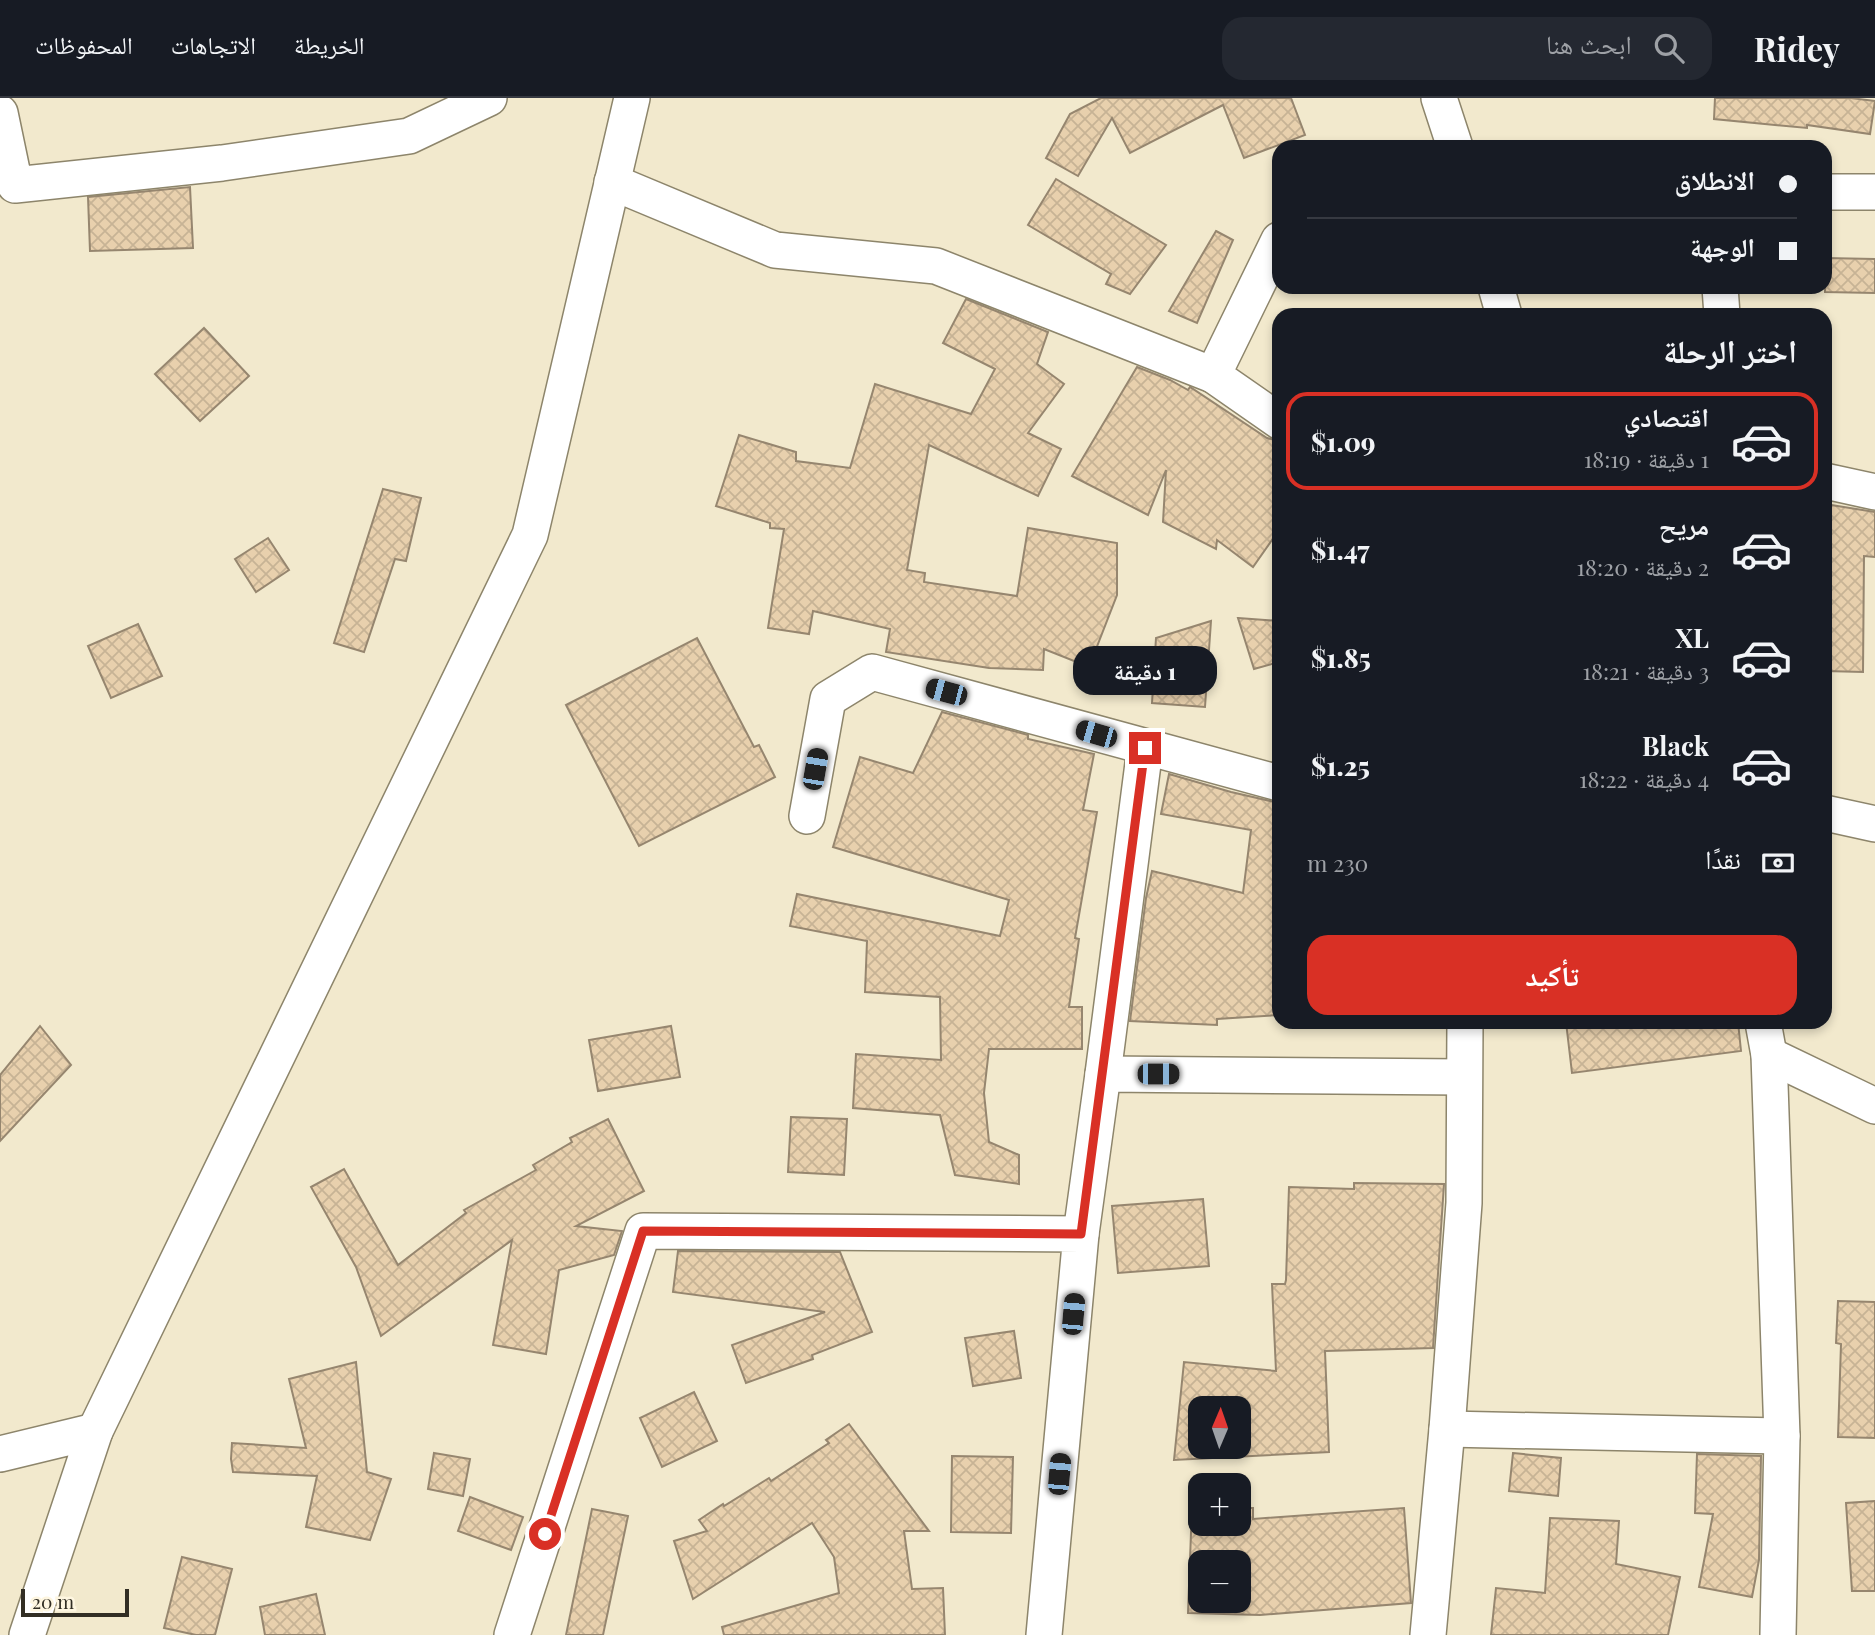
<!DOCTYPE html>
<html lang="ar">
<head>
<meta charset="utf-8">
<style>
	body { margin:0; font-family:"Playfair Display","Noto Naskh Arabic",serif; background:#242831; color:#f1f3f6; direction:rtl; height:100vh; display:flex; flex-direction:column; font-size:26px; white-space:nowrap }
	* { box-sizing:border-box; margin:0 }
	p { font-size:23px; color:#9ea1a6 }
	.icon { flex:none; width:38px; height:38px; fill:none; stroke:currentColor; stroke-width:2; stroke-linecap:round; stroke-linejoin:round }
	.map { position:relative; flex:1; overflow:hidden; direction:ltr }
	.drawer { position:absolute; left:1272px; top:210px; width:560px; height:721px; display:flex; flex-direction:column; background:#171b24; border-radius:21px; box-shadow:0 4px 10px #0003; direction:rtl }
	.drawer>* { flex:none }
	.banner { position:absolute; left:1272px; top:42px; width:560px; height:154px; border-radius:21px; box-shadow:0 4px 10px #0003; direction:rtl; display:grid; align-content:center; height:154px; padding:0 35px; background:#171b24 }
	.needle { width:46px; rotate:2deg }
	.buttons { position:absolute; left:1188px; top:1298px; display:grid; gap:14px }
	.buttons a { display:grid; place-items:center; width:63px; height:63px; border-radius:14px; background:#171b24; box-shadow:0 4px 10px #0003; font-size:35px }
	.scale { position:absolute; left:21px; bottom:18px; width:108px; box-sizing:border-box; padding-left:7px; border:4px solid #322e24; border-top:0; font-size:19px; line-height:24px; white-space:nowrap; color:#322e24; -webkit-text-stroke:5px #fef6e0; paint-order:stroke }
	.end { position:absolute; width:32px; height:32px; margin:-16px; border:9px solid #d93025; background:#fff; box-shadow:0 0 0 4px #fff }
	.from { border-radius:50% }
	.bubble { position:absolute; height:49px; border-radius:21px; background:#171b24; box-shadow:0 4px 10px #0003; font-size:23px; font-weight:800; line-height:49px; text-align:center; direction:rtl }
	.car { position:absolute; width:21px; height:42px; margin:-21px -10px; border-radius:9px; box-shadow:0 0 5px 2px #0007; background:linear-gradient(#222 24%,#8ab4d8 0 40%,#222 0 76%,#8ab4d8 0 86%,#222 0) }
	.banner b { display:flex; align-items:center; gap:24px; height:66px; font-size:26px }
	.banner b+b { border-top:2px solid #363941 }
	.banner i { width:18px; height:18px; background:#f1f3f6 }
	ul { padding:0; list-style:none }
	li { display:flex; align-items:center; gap:21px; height:98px; margin:0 14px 10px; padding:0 21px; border:4px solid transparent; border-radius:21px }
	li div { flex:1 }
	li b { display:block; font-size:26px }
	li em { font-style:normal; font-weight:800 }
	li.on { border-color:#d93025 }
	li>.icon { width:63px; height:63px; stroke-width:1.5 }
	h2 { padding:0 35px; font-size:32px; line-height:84px }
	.pay { display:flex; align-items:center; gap:18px; height:77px; padding:0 35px; font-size:26px }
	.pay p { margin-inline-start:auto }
	.cta { display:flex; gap:14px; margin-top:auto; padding:14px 35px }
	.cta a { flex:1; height:80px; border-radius:21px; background:#d93025; color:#fff; font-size:28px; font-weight:800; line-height:80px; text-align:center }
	header { display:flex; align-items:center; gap:42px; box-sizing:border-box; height:98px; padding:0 35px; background:#171b24; border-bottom:2px solid #363941 }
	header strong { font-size:33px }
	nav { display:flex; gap:38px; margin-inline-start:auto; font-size:24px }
	.search { width:490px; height:63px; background:#242831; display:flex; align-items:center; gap:18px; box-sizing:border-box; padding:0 24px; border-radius:21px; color:#9ea1a6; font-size:26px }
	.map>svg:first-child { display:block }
	.building { fill:url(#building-cross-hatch); stroke:#96866f; stroke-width:2; fill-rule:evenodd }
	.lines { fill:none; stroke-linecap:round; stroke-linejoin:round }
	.street-casing { stroke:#8d856b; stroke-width:38 }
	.street { stroke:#fff; stroke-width:35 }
	.route { stroke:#d93025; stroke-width:9 }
</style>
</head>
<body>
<header>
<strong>Ridey</strong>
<div class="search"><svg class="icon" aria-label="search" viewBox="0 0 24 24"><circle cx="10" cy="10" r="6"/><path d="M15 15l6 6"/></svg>ابحث هنا</div>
<nav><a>الخريطة</a><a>الاتجاهات</a><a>المحفوظات</a></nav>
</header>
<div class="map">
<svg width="1875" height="1537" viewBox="0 0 1875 1537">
	<defs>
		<pattern id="building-cross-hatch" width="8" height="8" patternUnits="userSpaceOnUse" patternTransform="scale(1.75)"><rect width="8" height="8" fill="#e8d0ad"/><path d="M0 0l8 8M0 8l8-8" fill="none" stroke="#c7b395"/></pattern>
	</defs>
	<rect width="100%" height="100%" fill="#f2e9cd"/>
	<g class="building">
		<path d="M1101 0H1291L1305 37 1244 60 1223 7 1130 55 1112 20 1078 78 1046 60 1070 16Z"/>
		<path d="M1715 0H1851L1875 3 1870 36 1807 27V30L1714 21Z"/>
		<path d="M1056 81 1166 147 1130 196 1106 186 1111 176 1028 127Z"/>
		<path d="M190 89 193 150 90 153 88 99Z"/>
		<path d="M1216 133 1233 142 1197 225 1169 213Z"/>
		<path d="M1825 160 1875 161V195L1825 194Z"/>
		<path d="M966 201 1048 234 1037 266 1064 286 1028 335 1061 351 1038 398 929 347 907 472 925 475 924 484 1017 498 1028 430 1117 445V497L1089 569 1044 551 1043 572 989 570 886 554 890 531 813 513 809 536 768 530 784 431 770 430V425L716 408 739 337 796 354V363L850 370 875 286 971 316 995 271 943 245Z"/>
		<path d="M204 230 249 278 200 323 155 276Z"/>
		<path d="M1137 269 1170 282 1188 292 1190 289 1267 340 1279 343V432L1253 469 1217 442 1216 451 1163 424 1166 372 1148 417 1072 378Z"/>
		<path d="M383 391 421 400 406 463 395 461 364 554 334 545Z"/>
		<path d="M1825 406 1875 414V459L1864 458 1863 574 1825 573Z"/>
		<path d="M268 440 289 472 256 494 235 461Z"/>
		<path d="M1238 520 1279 523V564L1254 571Z"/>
		<path d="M1211 523 1205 609 1152 605 1156 540Z"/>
		<path d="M138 526 162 578 111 600 88 548Z"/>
		<path d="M697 540 754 649 759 647 775 679 639 748 566 607Z"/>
		<path d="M942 614 1028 637V641L1094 656 1083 712 1097 714 1075 840 1079 841 1069 909H1082V951H989L984 995 989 1044 1019 1057V1086L955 1077 940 1017 853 1010 856 956 941 962 940 899 865 894 867 843 790 828 797 796 1000 838 1009 802 833 749 860 659 913 675Z"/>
		<path d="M1169 676 1231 694 1279 705V917L1217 921V927L1130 923 1146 800 1152 773 1243 795 1251 732 1161 716Z"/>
		<path d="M1566 924H1738L1741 953 1572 975Z"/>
		<path d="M40 928 71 967 0 1043V977Z"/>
		<path d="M671 928 680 979 598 993 589 942Z"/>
		<path d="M791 1019 847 1021 844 1077 788 1074Z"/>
		<path d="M608 1021 644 1093 576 1128 622 1133 614 1157 559 1172 546 1256 493 1247 512 1142 381 1238 356 1169 311 1089 344 1071 398 1167 466 1115 464 1112 536 1072 533 1067 572 1044 570 1040Z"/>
		<path d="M1354 1085 1444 1086 1433 1250 1325 1253 1329 1354 1174 1362 1184 1264 1276 1273 1272 1186H1285L1286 1182 1289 1089 1354 1091ZM1200 1311H1239V1349H1200Z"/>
		<path d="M1203 1101 1209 1168 1118 1175 1112 1108Z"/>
		<path d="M678 1153 840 1154 872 1234 812 1257 813 1261 746 1285 732 1247 825 1214 673 1194Z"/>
		<path d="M1838 1203 1875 1204V1340L1838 1339 1841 1246 1836 1245Z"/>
		<path d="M1014 1233 1021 1280 973 1288 965 1240Z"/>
		<path d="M356 1264 367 1374 391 1381 370 1442 306 1429 317 1378 233 1374 231 1361 232 1345 306 1350 289 1281Z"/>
		<path d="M694 1294 717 1343 662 1369 640 1320Z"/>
		<path d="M849 1326 929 1433H904L912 1491 943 1490 945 1537H724L722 1529 839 1495 834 1459 812 1425 693 1501 674 1443 707 1433 699 1422 723 1406 724 1408 769 1380 771 1383 829 1345 826 1342Z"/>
		<path d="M434 1355 470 1361 463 1398 428 1391Z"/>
		<path d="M1513 1355 1561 1360 1558 1398 1509 1393Z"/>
		<path d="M1697 1356 1761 1358 1759 1462 1752 1499 1699 1489 1713 1416 1695 1415Z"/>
		<path d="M952 1358 1013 1359 1011 1435 951 1434Z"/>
		<path d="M470 1399 523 1419 511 1452 458 1433Z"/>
		<path d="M1875 1403V1493H1852L1846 1405Z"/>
		<path d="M1192 1408 1200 1409V1426H1239V1410H1253V1421L1404 1410 1411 1505 1260 1517 1188 1515ZM1200 1465H1239V1503H1200Z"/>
		<path d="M592 1411 628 1418 603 1537H566Z"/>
		<path d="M1550 1420 1619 1423 1616 1466 1680 1479 1668 1537H1491L1496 1490 1545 1495Z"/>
		<path d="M182 1459 232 1471 215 1537H196L164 1530Z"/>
		<path d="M316 1496 325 1537H265L260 1509Z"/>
	</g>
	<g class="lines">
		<defs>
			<g id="street">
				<path d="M1439 0 1455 49"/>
				<path d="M0 15 15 87 222 65 409 38 489 0"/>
				<path d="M612 84 775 152 936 168 1213 277"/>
				<path d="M1825 94H1875"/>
				<path d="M1279 142 1213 277 1279 323"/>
				<path d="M1496 189 1504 217"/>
				<path d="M1720 189 1722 217"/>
				<path d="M1825 383 1875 394"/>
				<path d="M1825 715 1875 726"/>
				<path d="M807 718 828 601 872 574 1279 685"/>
				<path d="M1763 924 1769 957 1782 1338 1778 1537"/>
				<path d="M1769 957 1875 1008"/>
				<path d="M1103 976 1145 650"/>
				<path d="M1081 1136 1103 976 1464 979"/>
				<path d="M1447 1331 1782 1338"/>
				<path d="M95 1333 530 437 632 0"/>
				<path d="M0 1356 95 1333 27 1537"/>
				<path d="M512 1537 643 1133 1081 1136 1044 1537"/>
				<path d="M1428 1537 1447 1331 1464 1105 1465 924"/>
			</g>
		</defs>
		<use href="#street" class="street-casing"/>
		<use href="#street" class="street"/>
	</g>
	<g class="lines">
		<path class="route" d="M545 1436 643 1133 1081 1136 1145 650"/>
	</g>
</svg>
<div class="buttons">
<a><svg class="needle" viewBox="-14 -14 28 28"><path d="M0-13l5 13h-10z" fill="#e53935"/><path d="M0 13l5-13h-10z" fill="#9ea1a6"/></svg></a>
<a>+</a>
<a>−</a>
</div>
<div class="scale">20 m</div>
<i class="end from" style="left:545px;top:1436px"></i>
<i class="end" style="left:1145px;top:650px"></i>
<div class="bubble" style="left:1073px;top:548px;width:144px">1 دقيقة</div>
<i class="car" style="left:946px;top:594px;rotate:285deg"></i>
<i class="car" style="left:1096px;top:636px;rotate:286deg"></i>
<i class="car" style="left:815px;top:671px;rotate:10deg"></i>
<i class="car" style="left:1158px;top:976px;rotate:90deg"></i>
<i class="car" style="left:1073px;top:1216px;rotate:5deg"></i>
<i class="car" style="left:1059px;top:1376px;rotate:5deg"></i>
<div class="banner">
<b><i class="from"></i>الانطلاق</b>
<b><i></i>الوجهة</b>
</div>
<section class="drawer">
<h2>اختر الرحلة</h2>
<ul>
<li class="on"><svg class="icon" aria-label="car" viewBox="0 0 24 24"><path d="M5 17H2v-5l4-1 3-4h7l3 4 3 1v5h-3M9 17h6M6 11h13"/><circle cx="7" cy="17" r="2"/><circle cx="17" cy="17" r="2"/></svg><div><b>اقتصادي</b><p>1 دقيقة · 18:19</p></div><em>$1.09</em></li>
<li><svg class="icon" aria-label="car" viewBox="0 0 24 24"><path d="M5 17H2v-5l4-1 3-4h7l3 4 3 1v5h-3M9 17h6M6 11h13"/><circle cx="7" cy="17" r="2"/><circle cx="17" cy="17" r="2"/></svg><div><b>مريح</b><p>2 دقيقة · 18:20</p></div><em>$1.47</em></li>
<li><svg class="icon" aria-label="car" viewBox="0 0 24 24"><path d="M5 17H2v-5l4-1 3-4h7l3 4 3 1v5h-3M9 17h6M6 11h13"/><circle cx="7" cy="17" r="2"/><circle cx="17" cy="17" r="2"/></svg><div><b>XL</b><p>3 دقيقة · 18:21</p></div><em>$1.85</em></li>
<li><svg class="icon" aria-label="car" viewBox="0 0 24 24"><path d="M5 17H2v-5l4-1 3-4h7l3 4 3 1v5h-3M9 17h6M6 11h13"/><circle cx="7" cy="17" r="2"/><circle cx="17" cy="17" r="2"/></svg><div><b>Black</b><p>4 دقيقة · 18:22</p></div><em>$1.25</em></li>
</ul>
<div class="pay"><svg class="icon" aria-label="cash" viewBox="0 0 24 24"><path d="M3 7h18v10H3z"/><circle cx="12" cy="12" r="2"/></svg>نقدًا<p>230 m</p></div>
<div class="cta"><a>تأكيد</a></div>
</section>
</div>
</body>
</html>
